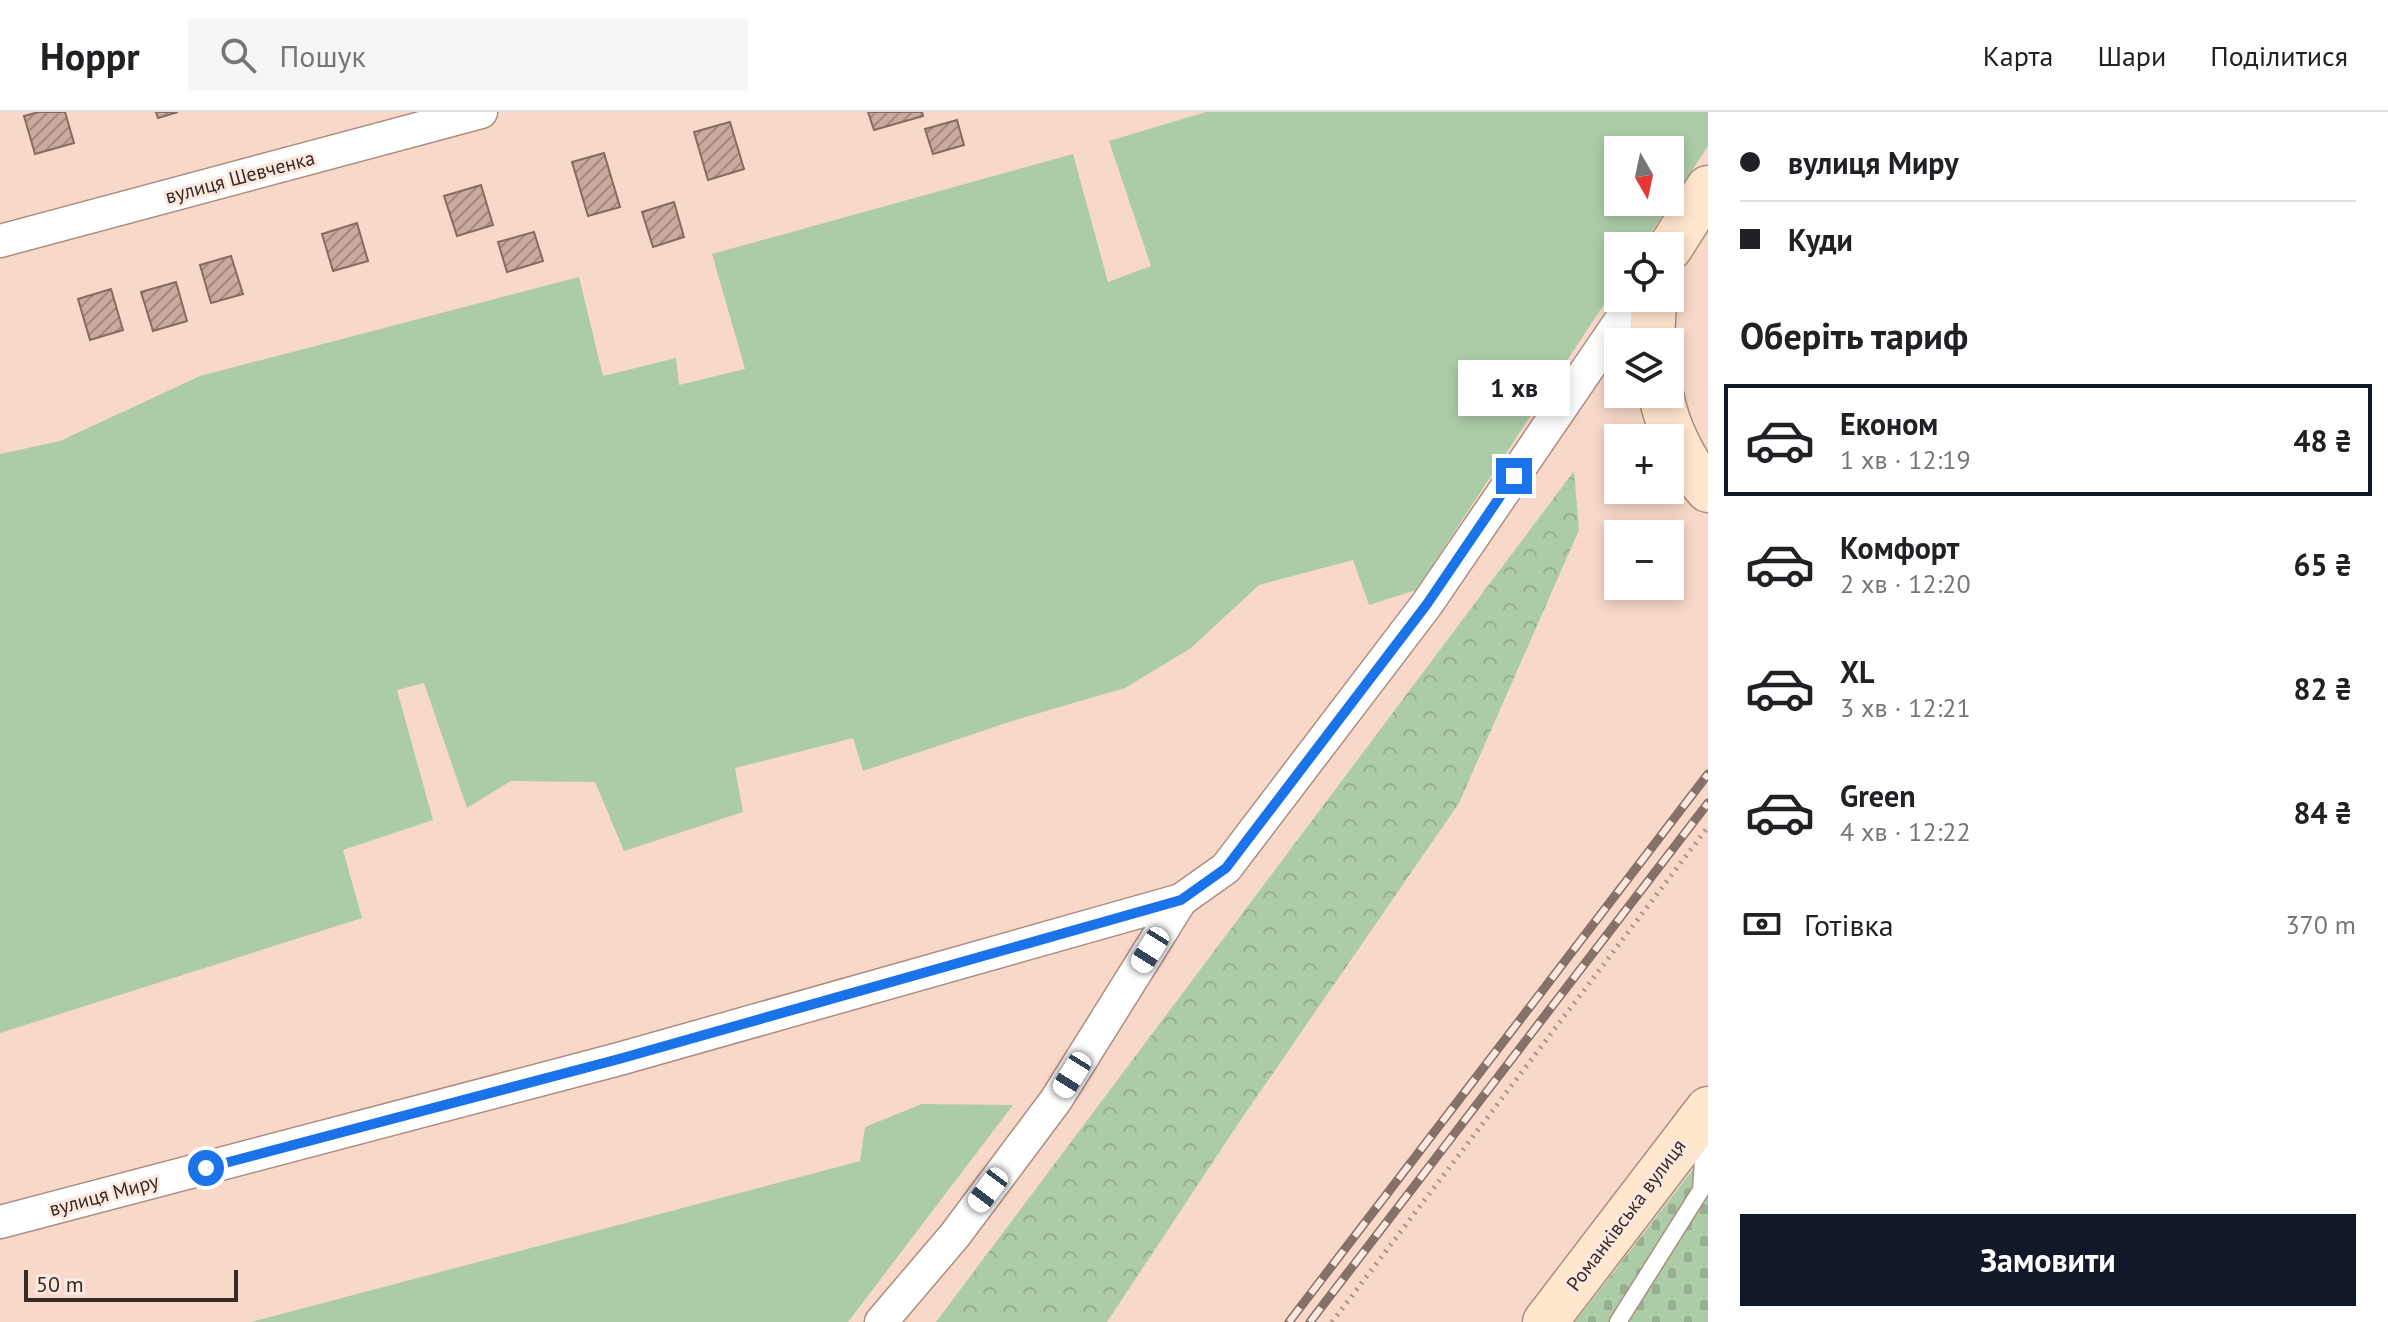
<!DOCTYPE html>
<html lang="uk">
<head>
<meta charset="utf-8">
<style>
	body { margin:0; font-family:"PT Sans",sans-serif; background:#f6f6f6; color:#202124; height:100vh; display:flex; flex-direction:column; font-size:30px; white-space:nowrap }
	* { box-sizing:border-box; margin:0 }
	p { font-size:26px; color:#757577 }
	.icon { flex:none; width:44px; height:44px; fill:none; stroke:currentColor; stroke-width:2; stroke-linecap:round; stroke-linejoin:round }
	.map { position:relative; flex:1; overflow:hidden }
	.sheet { display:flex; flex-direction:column; background:#fff; width:680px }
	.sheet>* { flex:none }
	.guide { display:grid; align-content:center; height:176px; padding:0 32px; background:#fff }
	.needle { width:52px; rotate:171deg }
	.tools { position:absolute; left:1604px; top:24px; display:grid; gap:16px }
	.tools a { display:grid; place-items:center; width:80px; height:80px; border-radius:0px; background:#fff; box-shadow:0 4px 12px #0003; font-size:40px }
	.scale { position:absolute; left:24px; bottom:20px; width:214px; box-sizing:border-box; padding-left:8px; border:4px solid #382b26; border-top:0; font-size:22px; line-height:28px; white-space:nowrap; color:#382b26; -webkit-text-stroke:6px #fce8df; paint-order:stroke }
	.end { position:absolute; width:36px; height:36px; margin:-18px; border:10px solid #1a73e8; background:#fff; box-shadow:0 0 0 4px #fff }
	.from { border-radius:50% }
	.bubble { position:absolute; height:56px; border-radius:0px; background:#fff; box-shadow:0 4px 12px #0003; font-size:26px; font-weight:700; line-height:56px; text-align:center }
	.car { position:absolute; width:24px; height:48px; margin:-24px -12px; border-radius:10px; box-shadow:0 0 6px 2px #0007; background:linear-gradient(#fff 24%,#345 0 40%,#fff 0 76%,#345 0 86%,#fff 0) }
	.guide b { display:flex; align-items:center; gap:28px; height:76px; font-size:30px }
	.guide b+b { border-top:2px solid #e0e0e0 }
	.guide i { width:20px; height:20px; background:#202124 }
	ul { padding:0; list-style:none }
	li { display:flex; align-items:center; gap:24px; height:112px; margin:0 16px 12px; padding:0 16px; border:4px solid transparent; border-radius:0px }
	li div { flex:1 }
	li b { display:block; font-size:30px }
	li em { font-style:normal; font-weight:700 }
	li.current { border-color:#111827 }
	li>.icon { width:72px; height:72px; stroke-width:1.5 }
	h2 { padding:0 32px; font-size:36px; line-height:96px }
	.pay { display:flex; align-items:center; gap:20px; height:88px; padding:0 32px; font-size:30px }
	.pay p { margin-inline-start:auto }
	.cta { display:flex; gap:16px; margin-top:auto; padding:16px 32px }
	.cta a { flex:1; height:92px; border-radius:0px; background:#111827; color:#fff; font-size:32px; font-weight:700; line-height:92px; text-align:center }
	header { display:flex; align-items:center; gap:48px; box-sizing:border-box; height:112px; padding:0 40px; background:#fff; border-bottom:2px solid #e0e0e0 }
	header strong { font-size:38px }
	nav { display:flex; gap:44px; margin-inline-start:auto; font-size:28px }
	.search { width:560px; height:72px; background:#f6f6f6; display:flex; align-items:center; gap:20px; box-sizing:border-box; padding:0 28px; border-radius:0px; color:#757577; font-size:30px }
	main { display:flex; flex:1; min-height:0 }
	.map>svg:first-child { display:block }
	.forest { fill:url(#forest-crowns) }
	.cemetery { fill:url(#cemetery-stones) }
	.garden { fill:#accca7; fill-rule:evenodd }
	.building { fill:url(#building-hatch); stroke:#886b5e; stroke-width:2 }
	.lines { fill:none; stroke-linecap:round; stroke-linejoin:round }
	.lane-casing { stroke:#ac8e80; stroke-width:19 }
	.street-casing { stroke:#ac8e80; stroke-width:35 }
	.secondary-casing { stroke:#ac8e80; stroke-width:47 }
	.path { stroke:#ad9589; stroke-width:5; stroke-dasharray:2 6; stroke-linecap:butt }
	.lane { stroke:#fff; stroke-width:16 }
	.street { stroke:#fff; stroke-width:32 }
	.secondary { stroke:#ffe7ce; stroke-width:44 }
	.rail-casing { stroke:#867168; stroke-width:9 }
	.rail { stroke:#fce8df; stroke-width:6; stroke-dasharray:18; stroke-linecap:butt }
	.route { stroke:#1a73e8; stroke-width:10 }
	.labels { text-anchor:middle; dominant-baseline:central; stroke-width:6; stroke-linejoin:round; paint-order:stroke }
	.street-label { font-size:20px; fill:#382b26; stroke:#fce8df }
</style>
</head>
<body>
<header>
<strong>Hoppr</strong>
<div class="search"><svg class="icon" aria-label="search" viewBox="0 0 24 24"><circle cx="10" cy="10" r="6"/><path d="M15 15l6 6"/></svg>Пошук</div>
<nav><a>Карта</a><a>Шари</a><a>Поділитися</a></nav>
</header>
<main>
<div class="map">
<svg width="1708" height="1210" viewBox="0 0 1708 1210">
	<defs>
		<pattern id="forest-crowns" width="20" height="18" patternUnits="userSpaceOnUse" patternTransform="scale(2)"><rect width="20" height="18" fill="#accca7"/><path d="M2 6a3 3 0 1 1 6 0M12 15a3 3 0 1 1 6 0" fill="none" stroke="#95af90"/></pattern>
		<pattern id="cemetery-stones" width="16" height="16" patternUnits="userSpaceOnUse" patternTransform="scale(2)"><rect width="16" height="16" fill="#accca7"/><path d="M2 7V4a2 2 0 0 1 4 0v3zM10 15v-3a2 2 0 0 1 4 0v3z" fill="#95af90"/></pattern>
		<pattern id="building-hatch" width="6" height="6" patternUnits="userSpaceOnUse" patternTransform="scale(2)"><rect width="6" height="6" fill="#c9aa9c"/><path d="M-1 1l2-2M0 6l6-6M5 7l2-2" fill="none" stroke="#a48b7f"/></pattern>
	</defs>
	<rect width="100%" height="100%" fill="#f8d8c9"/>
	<path class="forest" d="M1574 359 1579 418 1459 691 1240 1009 1107 1210H936Z"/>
	<path class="cemetery" d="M1708 1038V1210H1575Z"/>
	<g class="garden">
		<path d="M1206 0H1708V34L1642 134H1618V171L1416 478 1369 493 1353 448 1259 473 1191 536 1125 576 1012 609 863 659 853 626 735 656 743 700 624 739 595 670 511 669 467 696 424 571 397 578 433 708 343 738 362 806 0 921V342L60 329 200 264 579 165 603 264 676 246 679 273 745 257 712 142 1073 42 1108 170 1151 154 1109 29ZM1618 38H1670V90H1618Z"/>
		<path d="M922 992 1013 993 848 1210H251L860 1049 865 1015Z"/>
	</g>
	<g class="building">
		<path d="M39 0H65L74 31 35 42 24 4Z"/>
		<path d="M156 0H178L158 6Z"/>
		<path d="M868 0H922L923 4 874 18Z"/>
		<path d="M957 8 964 33 933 42 925 17Z"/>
		<path d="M730 10 744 57 708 68 694 20Z"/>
		<path d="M604 41 620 95 588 104 572 50Z"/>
		<path d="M481 73 493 113 457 124 444 84Z"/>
		<path d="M674 90 684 125 653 135 642 100Z"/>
		<path d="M357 111 368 149 333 159 322 122Z"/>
		<path d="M534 120 543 149 507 160 498 130Z"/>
		<path d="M231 144 243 182 211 191 200 153Z"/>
		<path d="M176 170 187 209 153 219 141 180Z"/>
		<path d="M111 177 123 218 90 228 78 187Z"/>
	</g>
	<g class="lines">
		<defs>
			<path id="lane" d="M1618 1210 1701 1078 1705 1019"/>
			<g id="street">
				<path d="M0 129 481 0"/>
				<path d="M0 1110 619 947 1181 788"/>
				<path d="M881 1210 955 1123 1056 988 1181 788 1226 756 1427 492 1636 186"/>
			</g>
			<g id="secondary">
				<path d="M1670 136 1708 76"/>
				<path d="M1652 230 1654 186"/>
				<path d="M1661 282C1667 316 1685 352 1708 378"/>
				<path d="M1545 1210 1708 997"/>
			</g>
		</defs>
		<use href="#lane" class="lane-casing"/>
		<use href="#street" class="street-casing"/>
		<use href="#secondary" class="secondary-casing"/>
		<path class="path" d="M1332 1210 1708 715"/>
		<use href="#lane" class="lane"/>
		<use href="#street" class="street"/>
		<use href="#secondary" class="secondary"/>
		<defs>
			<g id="rail">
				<path d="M1289 1210 1708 662"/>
				<path d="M1310 1210 1708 691"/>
			</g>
		</defs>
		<use href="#rail" class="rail-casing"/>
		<use href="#rail" class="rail"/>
	</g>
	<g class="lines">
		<path class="route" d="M206 1056 619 947 1181 788 1226 756 1427 492 1514 364"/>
	</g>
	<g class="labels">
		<g class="street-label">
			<text transform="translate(240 65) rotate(-15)">вулиця Шевченка</text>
			<text transform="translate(104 1083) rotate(-15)">вулиця Миру</text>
			<text transform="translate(1626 1103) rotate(-53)">Романківська вулиця</text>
		</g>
	</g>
</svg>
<div class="tools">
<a><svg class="needle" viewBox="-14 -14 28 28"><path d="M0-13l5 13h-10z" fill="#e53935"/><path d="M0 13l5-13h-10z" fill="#757577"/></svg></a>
<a><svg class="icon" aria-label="locate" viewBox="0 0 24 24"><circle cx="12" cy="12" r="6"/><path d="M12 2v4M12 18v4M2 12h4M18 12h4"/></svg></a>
<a><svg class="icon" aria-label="layers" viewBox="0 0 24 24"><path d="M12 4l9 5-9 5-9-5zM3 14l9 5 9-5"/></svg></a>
<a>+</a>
<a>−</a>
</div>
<div class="scale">50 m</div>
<i class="end from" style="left:206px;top:1056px"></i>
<i class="end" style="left:1514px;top:364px"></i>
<div class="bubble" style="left:1458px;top:248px;width:112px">1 хв</div>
<i class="car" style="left:1150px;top:838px;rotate:212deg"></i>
<i class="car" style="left:1072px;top:963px;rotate:212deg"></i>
<i class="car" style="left:988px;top:1078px;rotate:217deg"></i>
</div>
<section class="sheet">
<div class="guide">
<b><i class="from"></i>вулиця Миру</b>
<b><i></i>Куди</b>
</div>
<h2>Оберіть тариф</h2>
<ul>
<li class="current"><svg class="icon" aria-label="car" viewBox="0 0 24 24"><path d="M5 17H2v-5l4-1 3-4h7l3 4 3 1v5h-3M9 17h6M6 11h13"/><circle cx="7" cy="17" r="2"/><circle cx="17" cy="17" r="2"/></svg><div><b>Економ</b><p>1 хв · 12:19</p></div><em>48 ₴</em></li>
<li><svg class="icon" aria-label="car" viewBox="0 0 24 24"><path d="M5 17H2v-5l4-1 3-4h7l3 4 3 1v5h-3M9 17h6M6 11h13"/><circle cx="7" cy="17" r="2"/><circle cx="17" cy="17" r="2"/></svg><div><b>Комфорт</b><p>2 хв · 12:20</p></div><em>65 ₴</em></li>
<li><svg class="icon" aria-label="car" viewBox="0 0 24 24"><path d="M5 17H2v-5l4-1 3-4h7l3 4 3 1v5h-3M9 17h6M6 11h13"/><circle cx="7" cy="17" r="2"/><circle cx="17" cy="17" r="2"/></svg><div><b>XL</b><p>3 хв · 12:21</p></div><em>82 ₴</em></li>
<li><svg class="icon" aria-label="car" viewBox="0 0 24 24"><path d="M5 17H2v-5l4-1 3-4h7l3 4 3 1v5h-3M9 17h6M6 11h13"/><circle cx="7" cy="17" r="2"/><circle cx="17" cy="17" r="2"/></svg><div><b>Green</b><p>4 хв · 12:22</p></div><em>84 ₴</em></li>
</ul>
<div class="pay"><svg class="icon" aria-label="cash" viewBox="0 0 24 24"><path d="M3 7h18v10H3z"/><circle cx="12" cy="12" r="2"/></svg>Готівка<p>370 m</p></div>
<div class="cta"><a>Замовити</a></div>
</section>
</main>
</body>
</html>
